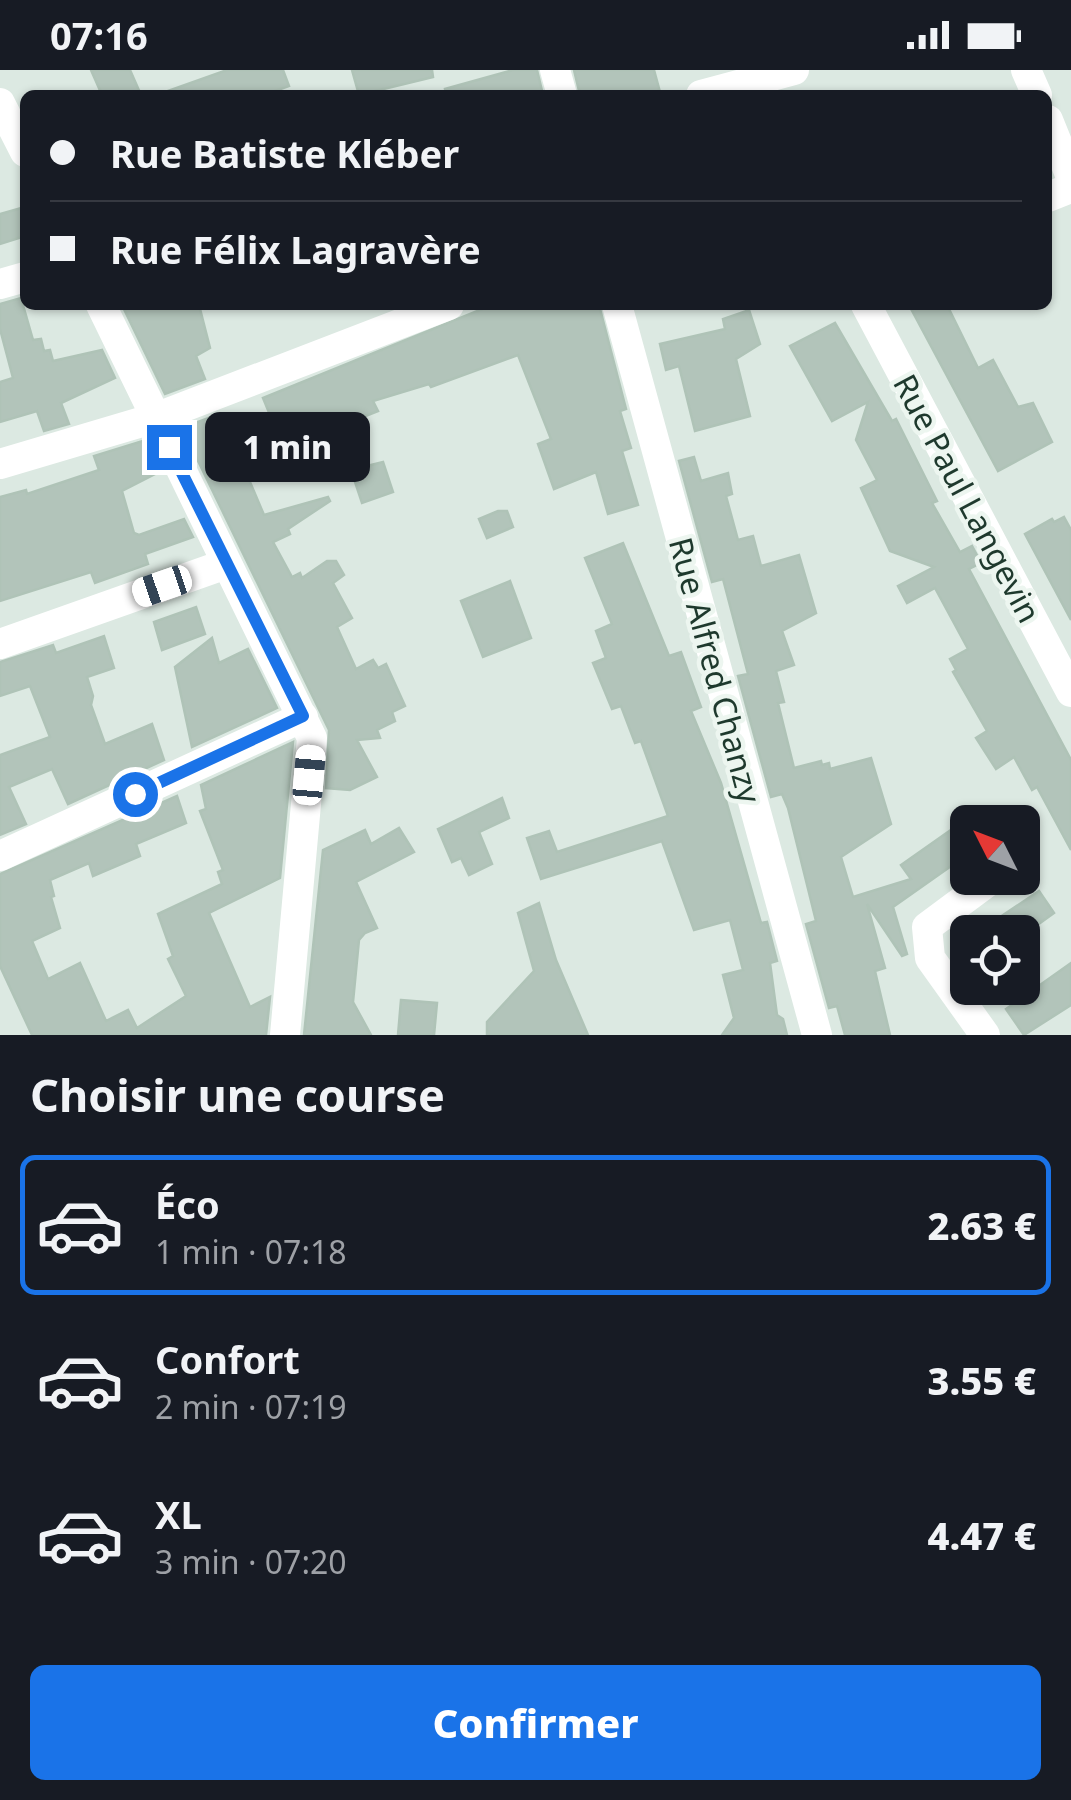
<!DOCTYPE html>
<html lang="fr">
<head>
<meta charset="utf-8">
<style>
	body { margin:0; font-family:"Noto Sans",sans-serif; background:#242831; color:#f1f3f6; height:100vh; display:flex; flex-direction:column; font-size:38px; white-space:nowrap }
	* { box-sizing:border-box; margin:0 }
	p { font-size:32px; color:#9ea1a6 }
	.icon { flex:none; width:55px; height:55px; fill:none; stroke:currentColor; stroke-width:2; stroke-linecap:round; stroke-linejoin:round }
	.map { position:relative; height:965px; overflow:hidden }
	.sheet { display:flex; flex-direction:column; background:#171b24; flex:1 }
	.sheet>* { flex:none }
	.guide { position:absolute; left:20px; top:20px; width:1032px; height:220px; border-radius:15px; box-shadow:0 2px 8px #0004; display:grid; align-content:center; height:220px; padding:0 30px; background:#171b24 }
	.needle { width:65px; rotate:312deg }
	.fabs { position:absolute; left:950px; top:735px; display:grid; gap:20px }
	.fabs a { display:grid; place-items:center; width:90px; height:90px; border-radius:15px; background:#171b24; box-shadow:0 2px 8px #0004; font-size:50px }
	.end { position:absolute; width:45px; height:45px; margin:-22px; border:12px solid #1a73e8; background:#fff; box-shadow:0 0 0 5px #fff }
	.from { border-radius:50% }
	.bubble { position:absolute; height:70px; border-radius:15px; background:#171b24; box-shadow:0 2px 8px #0004; font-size:32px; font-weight:800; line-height:70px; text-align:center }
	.car { position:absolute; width:30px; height:60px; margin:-30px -15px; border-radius:12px; box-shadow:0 0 8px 2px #0007; background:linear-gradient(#fff 24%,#345 0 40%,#fff 0 76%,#345 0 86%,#fff 0) }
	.guide b { display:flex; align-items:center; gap:35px; height:95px; font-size:38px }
	.guide b+b { border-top:2px solid #363941 }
	.guide i { width:25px; height:25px; background:#f1f3f6 }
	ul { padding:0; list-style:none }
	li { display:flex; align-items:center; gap:30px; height:140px; margin:0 20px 15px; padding:0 10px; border:5px solid transparent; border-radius:15px }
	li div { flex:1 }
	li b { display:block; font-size:38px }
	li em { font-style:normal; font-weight:800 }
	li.active { border-color:#1a73e8 }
	li>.icon { width:90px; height:90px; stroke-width:1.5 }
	h2 { padding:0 30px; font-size:45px; line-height:120px }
	.action { display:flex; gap:20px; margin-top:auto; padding:20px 30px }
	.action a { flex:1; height:115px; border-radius:15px; background:#1a73e8; color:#fff; font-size:40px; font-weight:800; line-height:115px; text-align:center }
	.status { display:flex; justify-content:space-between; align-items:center; height:70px; padding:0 50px; background:#171b24; direction:ltr }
	.status svg { height:28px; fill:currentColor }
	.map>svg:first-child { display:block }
	.building { fill:#b2c4ba; stroke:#afc3b7; stroke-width:2.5 }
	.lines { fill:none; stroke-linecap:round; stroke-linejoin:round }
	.street { stroke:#fff; stroke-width:30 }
	.route { stroke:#1a73e8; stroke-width:12 }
	.labels { text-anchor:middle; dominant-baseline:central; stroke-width:9; stroke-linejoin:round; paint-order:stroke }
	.street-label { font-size:32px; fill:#1e392d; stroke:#edf6f0 }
</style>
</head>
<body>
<div class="status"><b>07:16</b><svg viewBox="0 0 49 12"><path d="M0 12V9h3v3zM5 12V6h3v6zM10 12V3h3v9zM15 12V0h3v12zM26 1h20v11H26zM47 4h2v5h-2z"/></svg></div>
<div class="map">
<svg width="1071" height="965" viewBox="0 0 1071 965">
	<rect width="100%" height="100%" fill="#dce9e2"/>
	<g class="building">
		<path d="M91 0H130L141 25H102Z"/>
		<path d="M227 0H283L289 16 264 25H166L165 22Z"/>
		<path d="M352 0H432L433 7 359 25Z"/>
		<path d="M513 0H537L543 25H446L445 19Z"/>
		<path d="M574 0H654L660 22 649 25H580Z"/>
		<path d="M25 137V166L0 174V144Z"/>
		<path d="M21 228 33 270 41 269 44 281 50 280 53 291 102 280 115 308 61 333 69 354 44 361 37 341 0 352V312L13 308 0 259V234Z"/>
		<path d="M122 235H199L210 278 196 286 205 309 165 324Z"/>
		<path d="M492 235H599L626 339 620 341 631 378 622 381 638 435 608 444 596 402 554 419 538 374 551 369 518 285 431 317 429 314 373 331 378 341 315 366 321 381 292 393 289 385 247 405 264 445 328 427 330 431 288 459 290 464 273 472 292 507 300 503 302 508 327 491H336L344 505 333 513 352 548 337 557 356 599 373 590 378 598 386 594 405 636 392 642 395 651 377 660 380 668 357 670 377 707 350 720 326 718 329 660 182 358 219 344 239 385 277 362 263 328Z"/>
		<path d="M909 235H947L978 298 993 290 1018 337 1033 333 1052 372 998 401Z"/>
		<path d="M749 240 760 274 736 289 750 346 695 361 679 296 666 300 660 274 725 259 723 249Z"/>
		<path d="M835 253 892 351 896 349 937 431 932 433 960 482 972 476 981 493 969 499 1071 690V780L1037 717 1032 720 1014 687 996 699 976 668 987 661 953 602 956 600 950 589 968 579 935 518 907 533 898 516 934 497 890 481 861 418 877 410 856 370 868 332 832 351 790 276Z"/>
		<path d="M146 370 161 401 122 421 134 463 139 465 184 449 193 467 145 484 148 494 95 513 91 502 0 531V427L26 420 27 424 99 400 94 386Z"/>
		<path d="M694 387 701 411 728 403 732 424 726 426 738 470 753 466 761 496 799 485 816 543 782 561 794 595 776 601 784 632 778 633 794 698 821 691 822 695 829 693 830 699 871 688 891 754 841 787 853 827 911 809 901 795 968 748V784L893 837 907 884 902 886 867 834 885 898 875 901 890 965H845L837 936 829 938 806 854 816 851 788 738 782 724 771 727 738 606 748 604 723 509 712 512 679 391Z"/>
		<path d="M383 392 393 422 362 433 351 400Z"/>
		<path d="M498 441H507L513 457 487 468 479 449Z"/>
		<path d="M1064 447 1071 460V550L1025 464 1052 449 1054 452Z"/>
		<path d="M623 473 669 586 681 582 701 637 691 641 721 713 761 853 767 852 777 891 770 893 777 945 783 949 787 965H722L734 948 723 905 743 900 730 850 694 860 662 771 541 809 527 768 549 761 557 782 668 746 641 671 635 673 621 636 612 639 593 593 606 588 596 561 612 554 585 488Z"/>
		<path d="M510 511 531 568 483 587 461 531Z"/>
		<path d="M196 537 205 564 162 580 154 552Z"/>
		<path d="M104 566 114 598 87 607 93 626 91 635 105 674 152 654 164 690 68 734 52 699 9 717 26 754 0 765V685L50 667 30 616 0 626V592L53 575 56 583Z"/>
		<path d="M212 568 219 593 248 579 277 638 192 677 175 597Z"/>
		<path d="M293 672 280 808 209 843 250 937 270 927 266 965H32L0 896V804L177 726 186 753 136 774 140 786 93 806 89 793 50 810 54 826 51 827 60 858 32 871 48 909 80 893 106 951 128 940 137 958 186 926 168 889 173 886 158 844 222 814 218 802 223 800 200 741 206 739 201 715Z"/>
		<path d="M502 728 509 748 479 762 492 794 469 805 461 788 452 792 438 759Z"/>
		<path d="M399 758 414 782 356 812 377 858 365 863 359 870 353 932 371 965H304L323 780 365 760 371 774Z"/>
		<path d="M1039 821 1054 843 1029 861 978 862Z"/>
		<path d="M539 833 556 890 588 965H487V952L534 901 518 843Z"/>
		<path d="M1071 893V935L1024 965 1006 939Z"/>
		<path d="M401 930 437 933 434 965H398Z"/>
	</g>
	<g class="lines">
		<g class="street">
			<path d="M555 0 562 25"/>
			<path d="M1026 0 1037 25"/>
			<path d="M701 25 794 0"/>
			<path d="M0 33 25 82"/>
			<path d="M1048 50 1071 107"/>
			<path d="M1048 127 1071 118"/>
			<path d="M0 214 25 207"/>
			<path d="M101 235 312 668 285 965"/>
			<path d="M617 235 817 965"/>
			<path d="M866 235 1071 622"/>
			<path d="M0 394 155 348 449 235"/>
			<path d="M0 574 226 494"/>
			<path d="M0 786 303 647"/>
			<path d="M985 965 930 888 927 857 993 808"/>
		</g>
	</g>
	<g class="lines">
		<path class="route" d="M135 724 303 646 169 377"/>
	</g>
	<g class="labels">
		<g class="street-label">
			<text transform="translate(968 428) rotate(62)">Rue Paul Langevin</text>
			<text transform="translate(716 600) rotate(75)">Rue Alfred Chanzy</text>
		</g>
	</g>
</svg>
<div class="fabs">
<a><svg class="needle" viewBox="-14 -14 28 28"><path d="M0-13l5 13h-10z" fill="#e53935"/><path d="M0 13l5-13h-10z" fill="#9ea1a6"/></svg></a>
<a><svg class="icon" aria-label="locate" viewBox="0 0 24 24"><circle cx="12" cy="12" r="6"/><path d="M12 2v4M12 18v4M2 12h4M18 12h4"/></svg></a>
</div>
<i class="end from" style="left:135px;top:724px"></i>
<i class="end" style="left:169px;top:377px"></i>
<div class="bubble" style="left:205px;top:342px;width:165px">1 min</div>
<i class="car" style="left:162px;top:516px;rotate:251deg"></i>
<i class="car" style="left:309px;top:705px;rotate:5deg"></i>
<div class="guide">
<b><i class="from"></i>Rue Batiste Kléber</b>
<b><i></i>Rue Félix Lagravère</b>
</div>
</div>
<section class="sheet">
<h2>Choisir une course</h2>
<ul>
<li class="active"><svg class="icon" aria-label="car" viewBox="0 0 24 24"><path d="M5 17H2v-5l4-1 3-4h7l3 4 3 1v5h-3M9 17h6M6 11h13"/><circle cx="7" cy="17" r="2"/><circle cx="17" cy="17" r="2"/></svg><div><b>Éco</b><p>1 min · 07:18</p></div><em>2.63 €</em></li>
<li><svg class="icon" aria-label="car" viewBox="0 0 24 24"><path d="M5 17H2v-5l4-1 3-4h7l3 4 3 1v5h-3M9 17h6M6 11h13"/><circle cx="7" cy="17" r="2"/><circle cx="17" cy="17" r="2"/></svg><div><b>Confort</b><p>2 min · 07:19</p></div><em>3.55 €</em></li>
<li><svg class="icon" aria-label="car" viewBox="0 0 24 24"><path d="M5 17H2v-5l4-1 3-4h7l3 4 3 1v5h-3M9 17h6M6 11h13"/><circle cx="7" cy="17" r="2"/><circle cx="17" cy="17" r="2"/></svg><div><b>XL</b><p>3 min · 07:20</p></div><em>4.47 €</em></li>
</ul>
<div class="action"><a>Confirmer</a></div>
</section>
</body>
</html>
